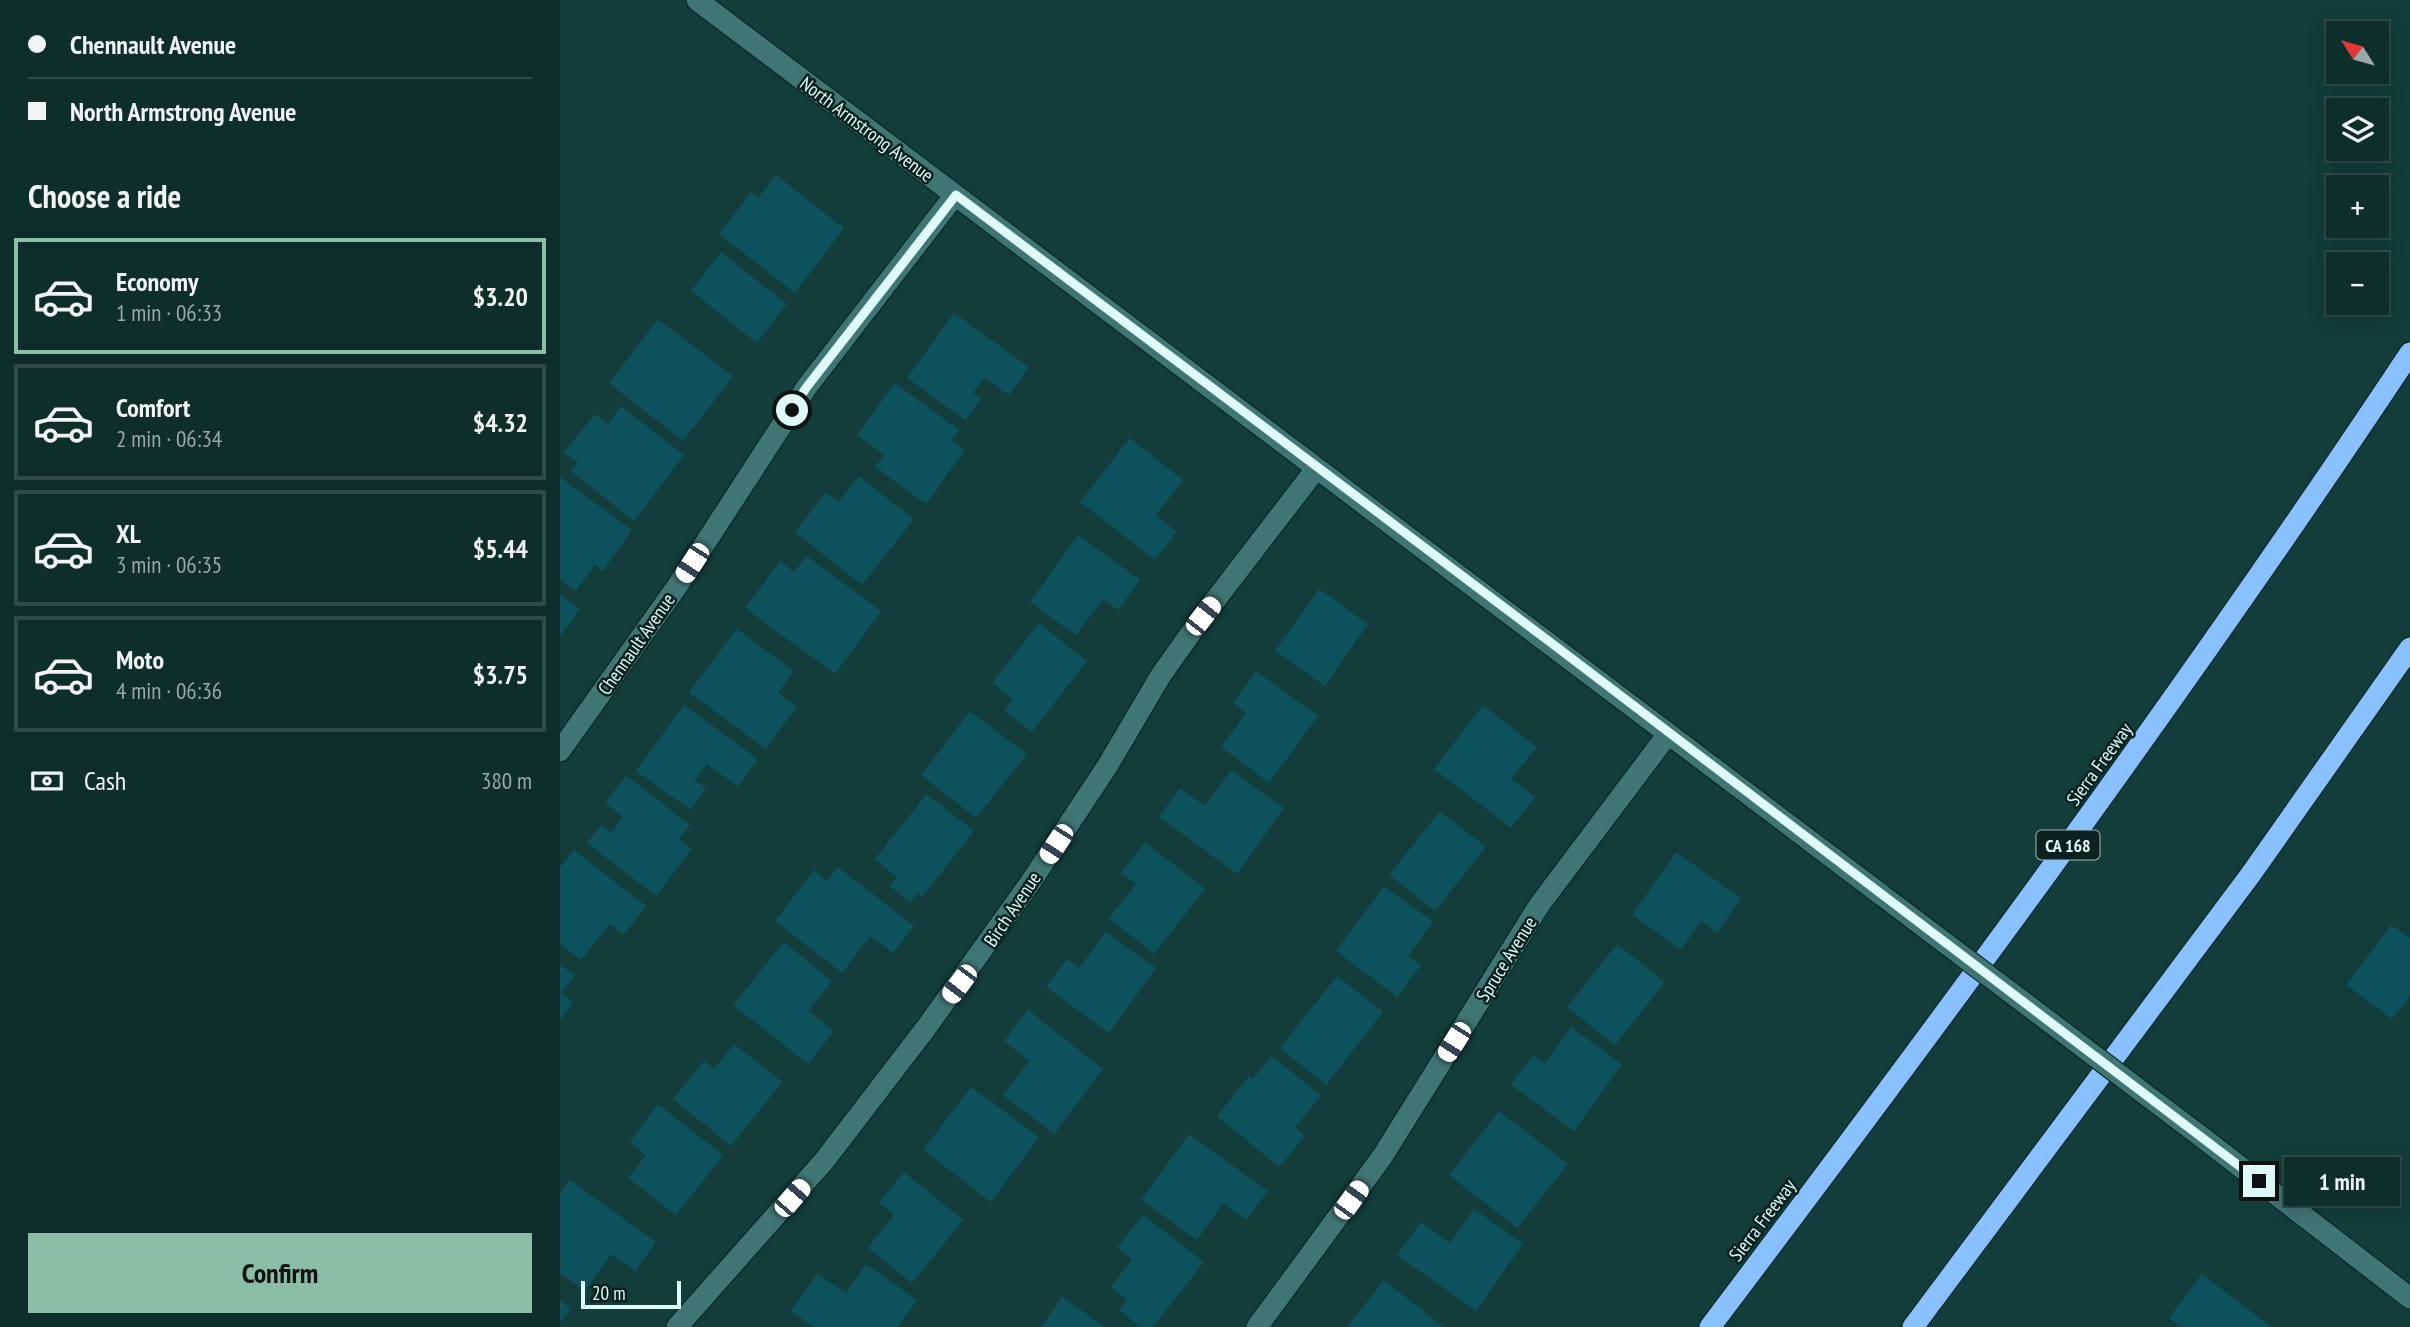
<!DOCTYPE html>
<html lang="en">
<head>
<meta charset="utf-8">
<style>
	body { margin:0; font-family:"PT Sans Narrow",sans-serif; background:#1c3a38; color:#f1f3f6; height:100vh; display:flex; flex-direction:column; font-size:26px; white-space:nowrap }
	* { box-sizing:border-box; margin:0 }
	p { font-size:23px; color:#9ba8a9 }
	.icon { flex:none; width:38px; height:38px; fill:none; stroke:currentColor; stroke-width:2; stroke-linecap:round; stroke-linejoin:round }
	.map { position:relative; flex:1; overflow:hidden }
	.panel { display:flex; flex-direction:column; background:#0e2e2c; width:560px }
	.panel>* { flex:none }
	.banner { display:grid; align-content:center; height:154px; padding:0 28px; background:#0e2e2c }
	.needle { width:46px; rotate:307deg }
	.controls { position:absolute; left:1766px; top:21px; display:grid; gap:14px }
	.controls a { display:grid; place-items:center; width:63px; height:63px; border-radius:0px; background:#0e2e2c; box-shadow:0 4px 18px #0003,0 0 0 2px #2e4a48; font-size:35px }
	.scale { position:absolute; left:21px; bottom:18px; width:100px; box-sizing:border-box; padding-left:7px; border:4px solid #dffbf9; border-top:0; font-size:19px; line-height:24px; white-space:nowrap; color:#dffbf9; -webkit-text-stroke:5px #0a2120; paint-order:stroke }
	.end { position:absolute; width:32px; height:32px; margin:-16px; border:9px solid #dffbf9; background:#111; box-shadow:0 0 0 4px #111 }
	.from { border-radius:50% }
	.bubble { position:absolute; height:49px; border-radius:0px; background:#0e2e2c; box-shadow:0 4px 18px #0003,0 0 0 2px #2e4a48; font-size:23px; font-weight:700; line-height:49px; text-align:center }
	.car { position:absolute; width:21px; height:42px; margin:-21px -10px; border-radius:9px; box-shadow:0 0 5px 2px #0007; background:linear-gradient(#fff 24%,#345 0 40%,#fff 0 76%,#345 0 86%,#fff 0) }
	.banner b { display:flex; align-items:center; gap:24px; height:66px; font-size:26px }
	.banner b+b { border-top:2px solid #2e4a48 }
	.banner i { width:18px; height:18px; background:#f1f3f6 }
	ul { padding:0; list-style:none }
	li { display:flex; align-items:center; gap:21px; height:116px; margin:0 14px 10px; padding:0 14px; border:4px solid #2e4a48; border-radius:0px }
	li div { flex:1 }
	li b { display:block; font-size:26px }
	li em { font-style:normal; font-weight:700 }
	li.on { border-color:#8abfa5 }
	li>.icon { width:63px; height:63px; stroke-width:1.5 }
	h2 { padding:0 28px; font-size:32px; line-height:84px }
	.pay { display:flex; align-items:center; gap:18px; height:77px; padding:0 28px; font-size:26px }
	.pay p { margin-inline-start:auto }
	.button { display:flex; gap:14px; margin-top:auto; padding:14px 28px }
	.button a { flex:1; height:80px; border-radius:0px; background:#8abfa5; color:#111; font-size:28px; font-weight:700; line-height:80px; text-align:center }
	main { display:flex; flex:1; min-height:0 }
	.map>svg:first-child { display:block }
	.building { fill:#0c515c }
	.lines { fill:none; stroke-linecap:round; stroke-linejoin:round }
	.minor-casing { stroke:#042220; stroke-width:23 }
	.highway-casing { stroke:#042220; stroke-width:23 }
	.minor { stroke:#3f7573; stroke-width:21 }
	.highway { stroke:#89c1fe; stroke-width:21 }
	.minor-bridge-casing { stroke:#042220; stroke-width:23; stroke-linecap:butt }
	.minor-bridge { stroke:#3f7573; stroke-width:21 }
	.route { stroke:#dffbf9; stroke-width:9 }
	.labels { text-anchor:middle; dominant-baseline:central; stroke-width:5; stroke-linejoin:round; paint-order:stroke }
	.shield { fill:#0a2120; stroke:#9fbab8; stroke-width:2 }
	.shield-label { font-size:18px; font-weight:bold; fill:#dffbf9 }
	.street-label { font-size:19px; fill:#dffbf9; stroke:#0a2120 }
</style>
</head>
<body>
<main>
<section class="panel">
<div class="banner">
<b><i class="from"></i>Chennault Avenue</b>
<b><i></i>North Armstrong Avenue</b>
</div>
<h2>Choose a ride</h2>
<ul>
<li class="on"><svg class="icon" aria-label="car" viewBox="0 0 24 24"><path d="M5 17H2v-5l4-1 3-4h7l3 4 3 1v5h-3M9 17h6M6 11h13"/><circle cx="7" cy="17" r="2"/><circle cx="17" cy="17" r="2"/></svg><div><b>Economy</b><p>1 min · 06:33</p></div><em>$3.20</em></li>
<li><svg class="icon" aria-label="car" viewBox="0 0 24 24"><path d="M5 17H2v-5l4-1 3-4h7l3 4 3 1v5h-3M9 17h6M6 11h13"/><circle cx="7" cy="17" r="2"/><circle cx="17" cy="17" r="2"/></svg><div><b>Comfort</b><p>2 min · 06:34</p></div><em>$4.32</em></li>
<li><svg class="icon" aria-label="car" viewBox="0 0 24 24"><path d="M5 17H2v-5l4-1 3-4h7l3 4 3 1v5h-3M9 17h6M6 11h13"/><circle cx="7" cy="17" r="2"/><circle cx="17" cy="17" r="2"/></svg><div><b>XL</b><p>3 min · 06:35</p></div><em>$5.44</em></li>
<li><svg class="icon" aria-label="car" viewBox="0 0 24 24"><path d="M5 17H2v-5l4-1 3-4h7l3 4 3 1v5h-3M9 17h6M6 11h13"/><circle cx="7" cy="17" r="2"/><circle cx="17" cy="17" r="2"/></svg><div><b>Moto</b><p>4 min · 06:36</p></div><em>$3.75</em></li>
</ul>
<div class="pay"><svg class="icon" aria-label="cash" viewBox="0 0 24 24"><path d="M3 7h18v10H3z"/><circle cx="12" cy="12" r="2"/></svg>Cash<p>380 m</p></div>
<div class="button"><a>Confirm</a></div>
</section>
<div class="map">
<svg width="1850" height="1327" viewBox="0 0 1850 1327">
	<rect width="100%" height="100%" fill="#123d3b"/>
	<g class="building">
		<path d="M216 175 284 228 235 293 159 234 191 192 198 198Z"/>
		<path d="M161 252 227 304 197 343 131 291Z"/>
		<path d="M394 313 469 367 449 395 424 378 413 393 421 399 405 420 347 378Z"/>
		<path d="M98 319 173 376 123 441 49 383Z"/>
		<path d="M335 383 399 430 392 440 405 450 366 504 315 467 324 455 297 435Z"/>
		<path d="M61 406 124 455 74 521 11 471 18 462 4 452 35 414 48 424Z"/>
		<path d="M570 438 623 480 596 515 617 532 595 560 520 502Z"/>
		<path d="M299 476 354 519 302 585 235 532 266 492 278 502Z"/>
		<path d="M0 477 72 530 43 571 35 565 16 591 0 579Z"/>
		<path d="M518 535 580 580 558 610 543 599 516 635 470 602Z"/>
		<path d="M247 556 321 611 275 674 185 608 220 561 234 572Z"/>
		<path d="M759 589 808 624 765 686 715 651Z"/>
		<path d="M0 594 20 609 0 636Z"/>
		<path d="M479 623 527 661 472 732 444 710 453 699 432 683Z"/>
		<path d="M177 629 234 671 218 693 237 707 205 749 129 692Z"/>
		<path d="M696 671 758 716 709 783 661 747 686 713 673 703Z"/>
		<path d="M124 705 198 759 178 787 147 764 135 780 146 788 131 810 76 771Z"/>
		<path d="M923 705 977 747 951 779 975 797 951 828 874 769Z"/>
		<path d="M410 711 467 754 416 818 361 775Z"/>
		<path d="M671 770 724 808 677 874 599 817 620 788 645 806Z"/>
		<path d="M66 775 130 825 119 839 132 849 96 896 27 843 41 825 51 833 63 817 45 803Z"/>
		<path d="M367 794 414 831 362 897 358 893 350 902 330 886 337 877 315 859Z"/>
		<path d="M880 811 926 847 875 911 829 875Z"/>
		<path d="M585 842 645 889 594 954 549 918 576 884 561 873Z"/>
		<path d="M14 850 86 906 64 935 50 924 21 960 0 944V867Z"/>
		<path d="M1116 852 1181 898 1157 933 1141 921 1121 950 1072 915Z"/>
		<path d="M278 867 354 926 333 953 310 936 282 973 215 921 254 870 267 881Z"/>
		<path d="M824 886 873 922 848 956 861 965 837 997 776 951Z"/>
		<path d="M1831 925 1850 938V996L1832 1019 1786 985Z"/>
		<path d="M546 932 596 968 549 1033 486 987 507 959 519 968Z"/>
		<path d="M224 942 272 981 248 1011 274 1031 248 1064 173 1005Z"/>
		<path d="M1057 944 1105 982 1055 1045 1007 1007Z"/>
		<path d="M0 965 15 975 1 993 13 1002 0 1020Z"/>
		<path d="M777 976 823 1012 766 1085 720 1048Z"/>
		<path d="M468 1010 543 1069 494 1134 443 1095 469 1061 444 1041Z"/>
		<path d="M1011 1027 1062 1064 1014 1131 951 1085 973 1055 984 1064Z"/>
		<path d="M174 1044 222 1082 171 1146 113 1099 144 1061 154 1069Z"/>
		<path d="M712 1056 761 1096 735 1127 745 1136 719 1167 657 1116 689 1076 693 1079Z"/>
		<path d="M411 1087 479 1137 431 1202 363 1150Z"/>
		<path d="M98 1104 163 1155 116 1215 68 1178 86 1155 70 1142Z"/>
		<path d="M939 1111 1008 1164 957 1228 889 1175Z"/>
		<path d="M629 1134 708 1191 686 1220 663 1203 637 1240 581 1200Z"/>
		<path d="M344 1172 403 1220 352 1283 308 1248 334 1215 319 1203Z"/>
		<path d="M10 1180 96 1242 75 1271 51 1254 25 1291 0 1273V1194Z"/>
		<path d="M914 1209 963 1244 916 1311 837 1255 861 1222 890 1243Z"/>
		<path d="M583 1215 644 1262 593 1327H580L559 1310 567 1300 551 1287 572 1259 557 1248Z"/>
		<path d="M306 1264 357 1300 338 1327H254L231 1311 257 1274 286 1293Z"/>
		<path d="M1642 1274 1711 1327H1620L1609 1318Z"/>
		<path d="M824 1280 884 1327H787Z"/>
		<path d="M502 1297 545 1327H481Z"/>
		<path d="M0 1300 11 1309 0 1323Z"/>
	</g>
	<g class="lines">
		<defs>
			<g id="minor">
				<path d="M137 0 1323 896"/>
				<path d="M0 751 118 585 246 388 395 195"/>
				<path d="M1643 1138 1850 1298"/>
				<path d="M117 1327 264 1161 366 1028 470 883 548 765 601 675 643 616 756 469"/>
				<path d="M697 1327 822 1157 980 904 1108 734"/>
			</g>
			<g id="highway">
				<path d="M1150 1327C1391 1008 1629 686 1850 353"/>
				<path d="M1353 1327 1691 874 1850 648"/>
			</g>
		</defs>
		<use href="#minor" class="minor-casing"/>
		<use href="#highway" class="highway-casing"/>
		<use href="#minor" class="minor"/>
		<use href="#highway" class="highway"/>
		<defs>
			<path id="minor-bridge" d="M1323 896 1643 1138"/>
		</defs>
		<use href="#minor-bridge" class="minor-bridge-casing"/>
		<use href="#minor-bridge" class="minor-bridge"/>
	</g>
	<g class="lines">
		<path class="route" d="M232 410 246 388 396 195 994 645 1699 1181"/>
	</g>
	<g class="labels">
		<rect class="shield" x="1476.5" y="830.5" width="63" height="29" rx="5"/>
		<g class="shield-label">
			<text x="1508" y="845">CA 168</text>
		</g>
		<g class="street-label">
			<text transform="translate(307 129) rotate(37)">North Armstrong Avenue</text>
			<text transform="translate(76 644) rotate(-55)">Chennault Avenue</text>
			<text transform="translate(1539 764) rotate(-54)">Sierra Freeway</text>
			<text transform="translate(452 909) rotate(-56)">Birch Avenue</text>
			<text transform="translate(946 959) rotate(-58)">Spruce Avenue</text>
			<text transform="translate(1202 1220) rotate(-53)">Sierra Freeway</text>
		</g>
	</g>
</svg>
<div class="controls">
<a><svg class="needle" viewBox="-14 -14 28 28"><path d="M0-13l5 13h-10z" fill="#e53935"/><path d="M0 13l5-13h-10z" fill="#9ba8a9"/></svg></a>
<a><svg class="icon" aria-label="layers" viewBox="0 0 24 24"><path d="M12 4l9 5-9 5-9-5zM3 14l9 5 9-5"/></svg></a>
<a>+</a>
<a>−</a>
</div>
<div class="scale">20 m</div>
<i class="end from" style="left:232px;top:410px"></i>
<i class="end" style="left:1699px;top:1181px"></i>
<div class="bubble" style="left:1724px;top:1157px;width:116px">1 min</div>
<i class="car" style="left:132px;top:563px;rotate:213deg"></i>
<i class="car" style="left:643px;top:616px;rotate:38deg"></i>
<i class="car" style="left:496px;top:844px;rotate:213deg"></i>
<i class="car" style="left:399px;top:984px;rotate:217deg"></i>
<i class="car" style="left:894px;top:1042px;rotate:212deg"></i>
<i class="car" style="left:232px;top:1198px;rotate:41deg"></i>
<i class="car" style="left:791px;top:1200px;rotate:36deg"></i>
</div>
</main>
</body>
</html>
